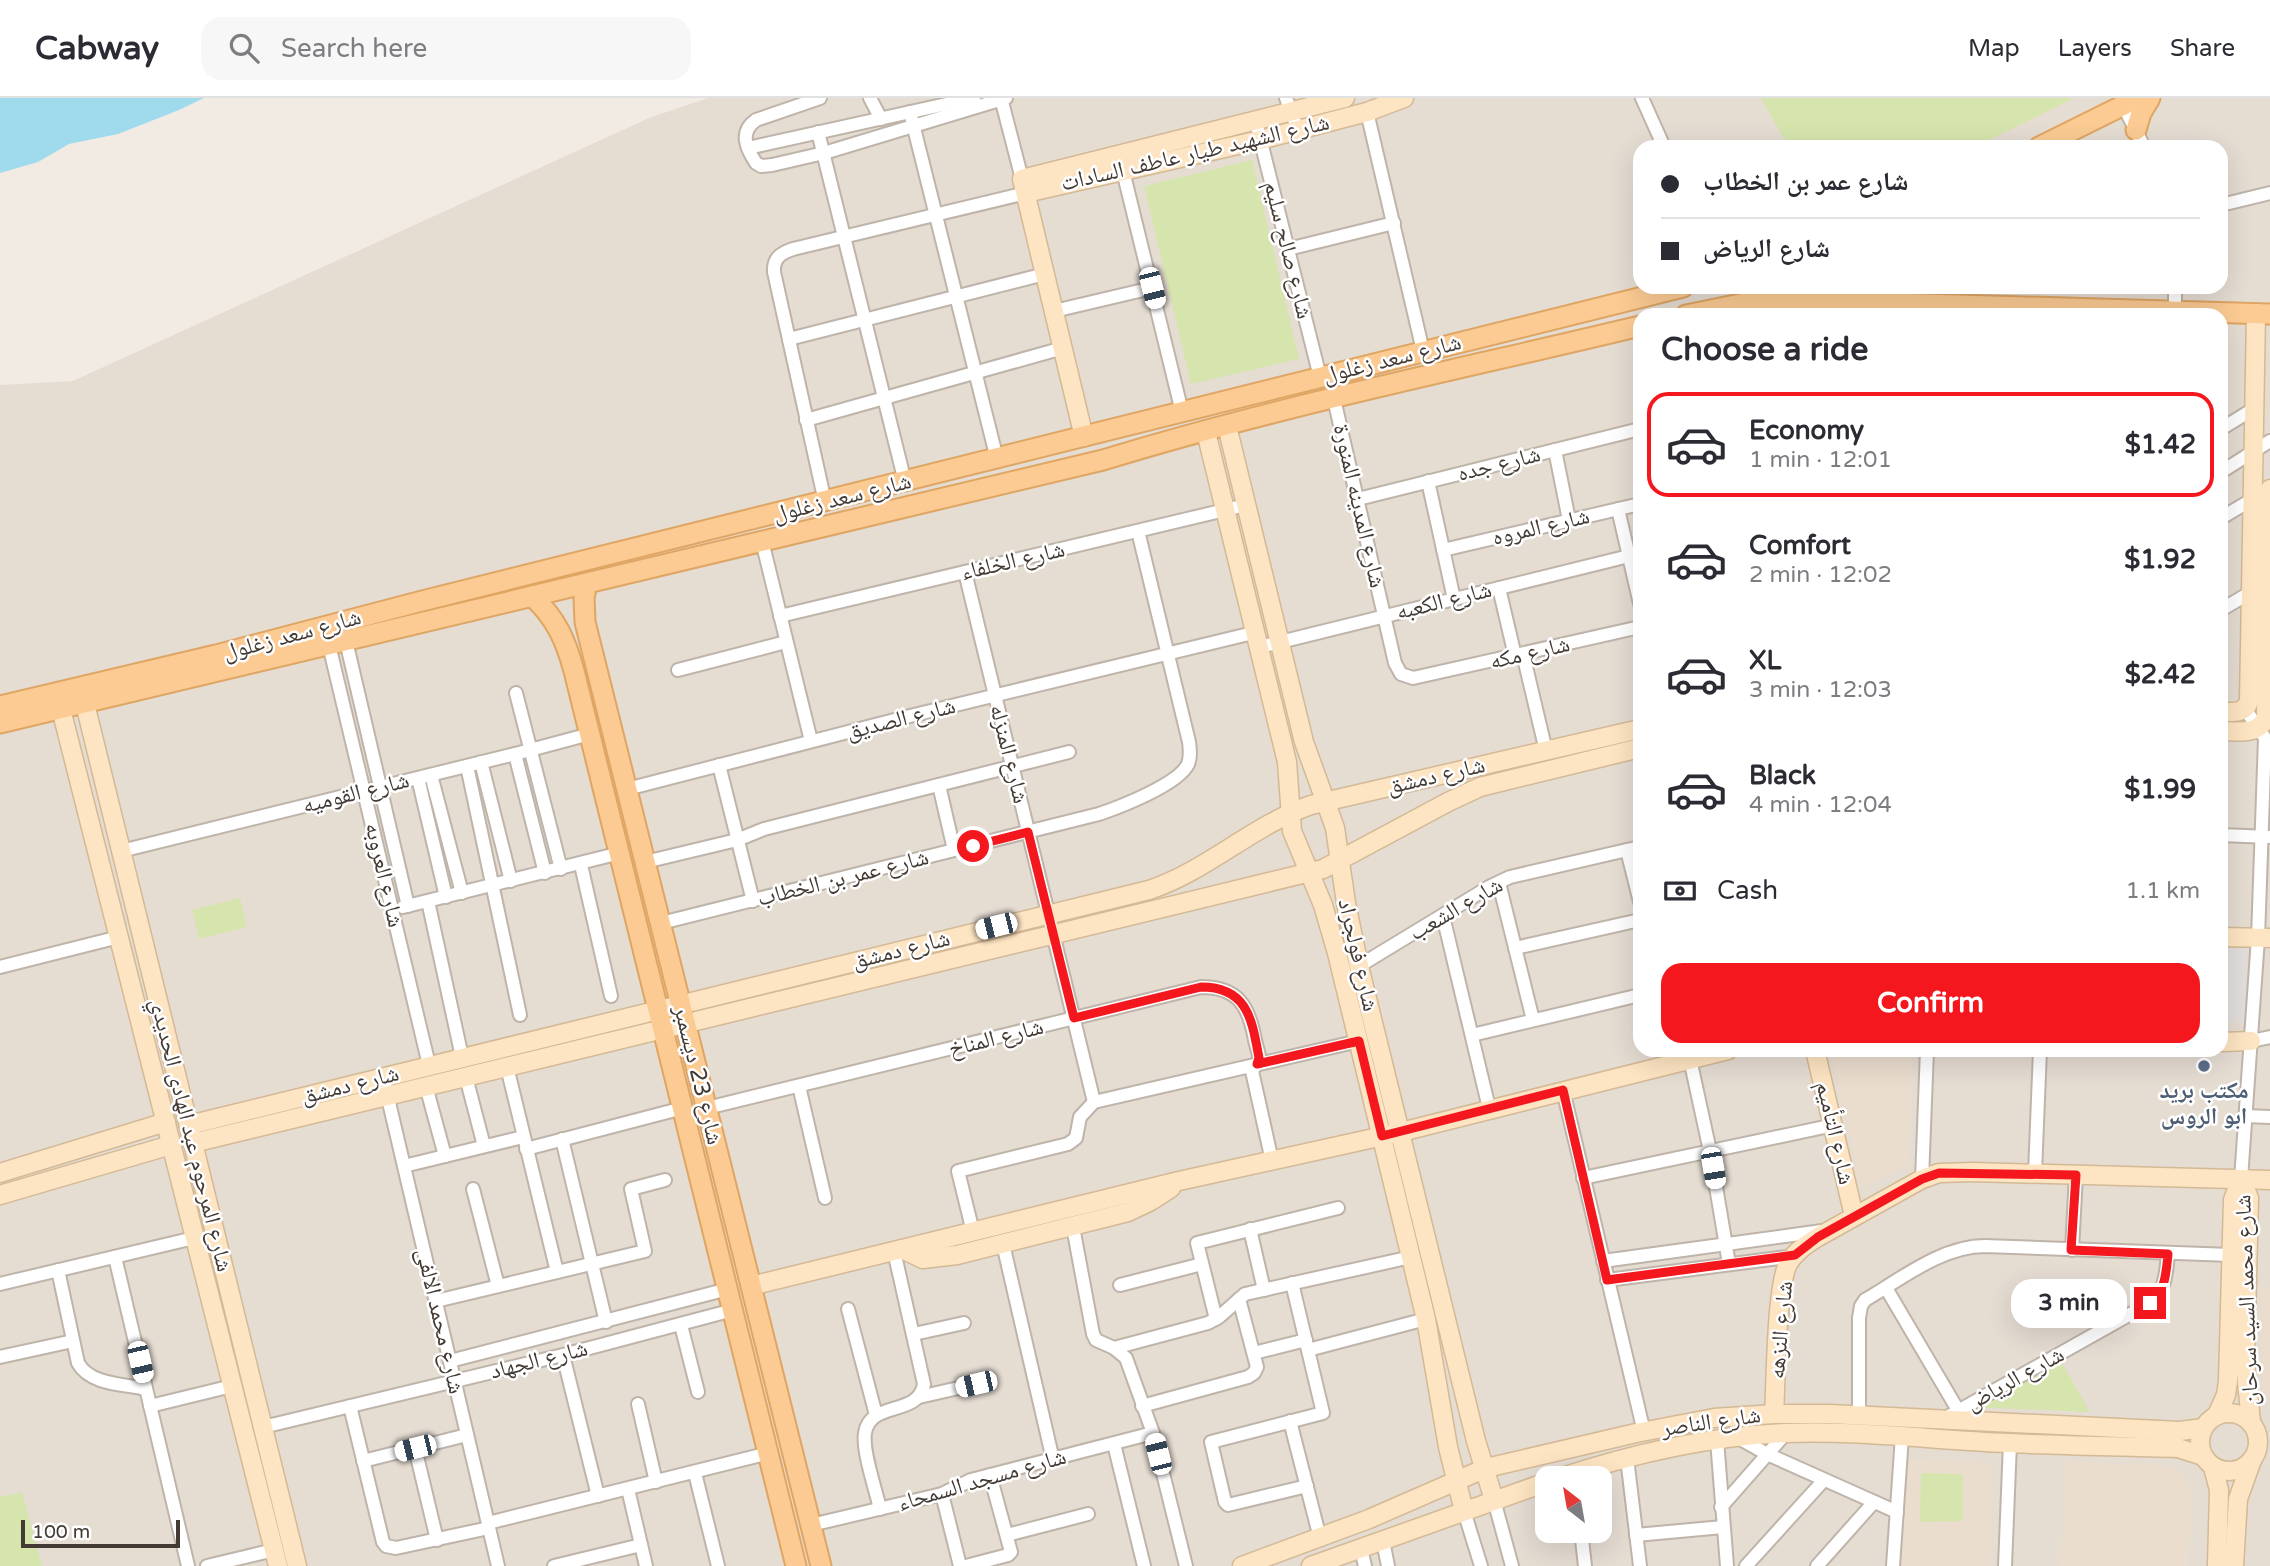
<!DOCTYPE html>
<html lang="en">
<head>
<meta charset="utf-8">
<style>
	body { margin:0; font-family:"Varela Round","Noto Naskh Arabic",sans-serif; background:#f7f7f7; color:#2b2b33; height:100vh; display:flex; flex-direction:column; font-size:26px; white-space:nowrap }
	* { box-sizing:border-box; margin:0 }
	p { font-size:23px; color:#7c7c81 }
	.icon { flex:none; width:38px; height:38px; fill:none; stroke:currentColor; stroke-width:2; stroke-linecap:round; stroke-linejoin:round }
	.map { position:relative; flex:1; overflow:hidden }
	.sheet { position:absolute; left:1633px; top:210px; width:595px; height:749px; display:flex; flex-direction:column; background:#fff; border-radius:21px; box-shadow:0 7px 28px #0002 }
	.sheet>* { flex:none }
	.top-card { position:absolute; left:1633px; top:42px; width:595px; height:154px; border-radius:21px; box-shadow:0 7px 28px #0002; display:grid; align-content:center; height:154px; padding:0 28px; background:#fff }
	.needle { width:46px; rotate:329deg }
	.fabs { position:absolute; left:1535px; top:1368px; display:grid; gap:14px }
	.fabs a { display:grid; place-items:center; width:77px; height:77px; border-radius:14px; background:#fff; box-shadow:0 7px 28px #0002; font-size:35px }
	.scale { position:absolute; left:21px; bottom:18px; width:159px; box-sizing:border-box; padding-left:7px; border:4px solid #433a34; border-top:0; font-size:19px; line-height:24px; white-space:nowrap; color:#433a34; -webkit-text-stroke:5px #fff; paint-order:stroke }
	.end { position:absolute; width:32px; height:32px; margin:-16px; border:9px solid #f4181e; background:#fff; box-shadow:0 0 0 4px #fff }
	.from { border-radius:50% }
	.bubble { position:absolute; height:49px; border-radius:21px; background:#fff; box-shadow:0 7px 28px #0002; font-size:23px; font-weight:700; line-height:49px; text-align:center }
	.car { position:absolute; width:21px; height:42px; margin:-21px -10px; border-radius:9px; box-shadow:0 0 5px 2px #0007; background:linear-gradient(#fff 24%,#345 0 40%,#fff 0 76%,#345 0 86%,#fff 0) }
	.top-card b { display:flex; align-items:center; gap:24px; height:66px; font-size:26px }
	.top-card b+b { border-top:2px solid #e1e1e2 }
	.top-card i { width:18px; height:18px; background:#2b2b33 }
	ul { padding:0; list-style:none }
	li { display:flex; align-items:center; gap:21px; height:105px; margin:0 14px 10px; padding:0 14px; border:4px solid transparent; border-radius:21px }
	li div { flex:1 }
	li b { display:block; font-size:26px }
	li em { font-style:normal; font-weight:700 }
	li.on { border-color:#f4181e }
	li>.icon { width:63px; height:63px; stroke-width:1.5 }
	h2 { padding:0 28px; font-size:32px; line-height:84px }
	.pay { display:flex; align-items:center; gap:18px; height:77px; padding:0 28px; font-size:26px }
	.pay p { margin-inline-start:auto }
	.primary-button { display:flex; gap:14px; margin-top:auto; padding:14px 28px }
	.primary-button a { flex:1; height:80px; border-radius:21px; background:#f4181e; color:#fff; font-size:28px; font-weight:700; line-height:80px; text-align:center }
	header { display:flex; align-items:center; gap:42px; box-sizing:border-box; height:98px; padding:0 35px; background:#fff; border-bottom:2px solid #e1e1e2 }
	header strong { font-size:33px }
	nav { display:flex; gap:38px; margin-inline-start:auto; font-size:24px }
	.search { width:490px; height:63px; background:#f7f7f7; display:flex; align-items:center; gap:18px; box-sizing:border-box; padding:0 24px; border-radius:21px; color:#7c7c81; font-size:26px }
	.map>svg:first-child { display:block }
	.residential { fill:#e5dcd2; fill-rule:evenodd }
	.education { fill:#eaddce }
	.green { fill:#d6e5ad }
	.parking { fill:#e2dedc }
	.water { fill:#a0dbed }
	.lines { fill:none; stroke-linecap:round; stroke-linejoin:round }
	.street-casing { stroke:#bfb4aa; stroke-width:16 }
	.secondary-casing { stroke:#d3b996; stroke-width:21 }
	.primary-casing { stroke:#dfa563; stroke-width:23 }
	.street { stroke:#fff; stroke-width:12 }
	.secondary { stroke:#fde4c2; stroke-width:18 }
	.primary { stroke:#fbcb93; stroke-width:19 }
	.route { stroke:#f4181e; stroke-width:9 }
	.service-dot { fill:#5c6f8a; stroke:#fff; stroke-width:2.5 }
	.labels { text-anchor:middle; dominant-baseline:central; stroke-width:5; stroke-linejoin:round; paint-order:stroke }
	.street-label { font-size:23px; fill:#433a34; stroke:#fff }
	.service-label { font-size:23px; font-weight:bold; fill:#4e5e75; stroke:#fff }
</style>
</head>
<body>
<header>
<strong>Cabway</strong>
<div class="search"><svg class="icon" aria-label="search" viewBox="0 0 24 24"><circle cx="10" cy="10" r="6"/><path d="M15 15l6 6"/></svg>Search here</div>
<nav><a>Map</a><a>Layers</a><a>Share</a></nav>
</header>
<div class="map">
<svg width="2270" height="1468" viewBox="0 0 2270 1468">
	<rect width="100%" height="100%" fill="#f1ebe4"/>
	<path class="residential" d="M708 0H2270V1468H0V287L73 283 649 20ZM1640 49H2221V189H1640ZM1640 217H2221V952H1640ZM1547 1381H1600V1433H1547Z"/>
	<g class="education">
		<path d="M2221 843H2228L2224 924H2221Z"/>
		<path d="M1830 952 1912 953 1908 1067 1862 1090Z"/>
		<path d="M2261 1190H2270V1303L2264 1294 2261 1281Z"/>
		<path d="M1908 1362 1994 1364 1991 1468H1902Z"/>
		<path d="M2065 1363 2168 1368 2184 1374 2191 1390 2188 1468H2060Z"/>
	</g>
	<g class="green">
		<path d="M1761 0H2074L1975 49H1789Z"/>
		<path d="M1252 62 1299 261 1191 286 1144 88Z"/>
		<path d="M240 800 247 829 199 841 192 812Z"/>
		<path d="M2059 1260 2090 1314 1972 1309Z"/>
		<path d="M1921 1375 1963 1376V1423L1920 1424Z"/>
		<path d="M22 1394 42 1468H0V1399Z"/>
	</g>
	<path class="parking" d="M2228 843 2248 844 2245 925 2224 924Z"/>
	<path class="water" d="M0 0H204L179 12 118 36 69 46 38 64 0 75Z"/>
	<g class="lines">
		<defs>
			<g id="street">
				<path d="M820 0 756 22C739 34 746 50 756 65L761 68 772 67 824 55 1006 0"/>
				<path d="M870 0 881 21"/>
				<path d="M1001 0 1022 81"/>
				<path d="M1286 0 1298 32"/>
				<path d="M1642 0 1664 49"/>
				<path d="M2123 7 2144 49"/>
				<path d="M910 14 997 361"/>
				<path d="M1367 14 1423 253"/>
				<path d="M1256 24 1320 279"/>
				<path d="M818 34 905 384"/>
				<path d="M748 50 974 0"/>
				<path d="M1123 73 1182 314"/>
				<path d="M2221 107 2270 95"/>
				<path d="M1288 151 1394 125"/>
				<path d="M2175 212V189"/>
				<path d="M1054 213 1152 190"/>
				<path d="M789 241 1045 176"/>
				<path d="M1334 301 1395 565 1401 576 1413 580 1640 529"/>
				<path d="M806 322 1063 250"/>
				<path d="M2221 331 2255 310"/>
				<path d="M1555 352 1569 422"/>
				<path d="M2221 374 2270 343"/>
				<path d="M1428 383 1454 501"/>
				<path d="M1358 401 1640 331"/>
				<path d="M825 404 774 174C773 160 781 155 793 151L1026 95"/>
				<path d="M1618 411 1640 506"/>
				<path d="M2221 420 2253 401"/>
				<path d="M762 443 811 643"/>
				<path d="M1443 452 1640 406"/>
				<path d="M965 474 1094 1004 1080 1019 1076 1040 1068 1046 958 1073 973 1134"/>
				<path d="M1499 490 1515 558"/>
				<path d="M2221 512 2251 494"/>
				<path d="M780 518 1246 407"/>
				<path d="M346 543 408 808"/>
				<path d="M329 547 429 967"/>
				<path d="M1260 549 1629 458"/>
				<path d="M1523 556 1546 653"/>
				<path d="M678 572 786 544"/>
				<path d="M516 595 561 771"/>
				<path d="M515 656 545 775"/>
				<path d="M481 664 511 783"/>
				<path d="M719 667 753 803"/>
				<path d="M467 668 520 917"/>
				<path d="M431 677 462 795"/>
				<path d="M418 680 446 799"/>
				<path d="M939 687 954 752"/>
				<path d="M627 691 910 618 1257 534"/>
				<path d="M2221 737 2269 739"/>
				<path d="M1627 752 1640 804"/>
				<path d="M121 753 515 656 590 636"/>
				<path d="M645 764 737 742 764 731 1069 654"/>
				<path d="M581 767 611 898"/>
				<path d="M1499 785 1533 922"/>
				<path d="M428 803 462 959"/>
				<path d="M403 809 620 755"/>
				<path d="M1443 818 1489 1010"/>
				<path d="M661 825 1099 716C1120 709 1179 686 1188 666 1191 658 1190 652 1189 644L1138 433"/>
				<path d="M1515 850 1640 822"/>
				<path d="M1359 868 1489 789 1510 779 1640 749"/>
				<path d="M0 869 119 839"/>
				<path d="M1472 937 1640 897"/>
				<path d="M2251 943 2270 939"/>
				<path d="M1690 961 1710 1053 1729 1166"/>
				<path d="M507 969 557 1174"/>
				<path d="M383 979 498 1468"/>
				<path d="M466 979 484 1048"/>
				<path d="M426 988 445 1058"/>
				<path d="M799 988 825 1100"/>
				<path d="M1563 992 1644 1334"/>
				<path d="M1094 1004 1359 943"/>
				<path d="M707 1010 1201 889C1238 889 1249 908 1255 942 1256 948 1261 959 1258 964 1256 968 1253 970 1252 973L1272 1063"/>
				<path d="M2245 1018 2270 1019"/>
				<path d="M562 1041 606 1224"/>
				<path d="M526 1051 683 1010"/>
				<path d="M404 1068 523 1039"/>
				<path d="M2035 1075 2040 952"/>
				<path d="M1583 1080 1834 1027"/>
				<path d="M1922 1081 1927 952"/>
				<path d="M2241 1081 2258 840 2265 640 2245 611"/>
				<path d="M473 1091 498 1188"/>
				<path d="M1073 1129 1093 1236 1096 1242 1114 1250 1126 1260 1153 1335 1186 1468"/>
				<path d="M1250 1131 1264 1192"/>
				<path d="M1003 1146 1053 1362"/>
				<path d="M2072 1152 2076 1077"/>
				<path d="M115 1159 188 1468"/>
				<path d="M1603 1163 1822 1133"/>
				<path d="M58 1172 78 1265C90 1287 124 1286 146 1291"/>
				<path d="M1607 1182 1795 1158"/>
				<path d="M1292 1185 1323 1315 1211 1344 1225 1404 1228 1407 1307 1388"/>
				<path d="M0 1186 194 1140"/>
				<path d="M1120 1187 1202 1166"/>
				<path d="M1886 1190 1962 1319"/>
				<path d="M436 1203 645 1153 631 1091 665 1082"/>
				<path d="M848 1211 876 1317"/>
				<path d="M1216 1221 1197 1145 1338 1110"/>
				<path d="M681 1227 698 1294"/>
				<path d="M914 1236 964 1225"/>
				<path d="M1114 1250 1208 1225 1219 1219 1245 1196 1411 1159"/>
				<path d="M1308 1252 1426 1221"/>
				<path d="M1254 1255 1306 1242"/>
				<path d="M563 1257 598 1398"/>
				<path d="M0 1259 73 1243"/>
				<path d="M450 1263 728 1191"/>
				<path d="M919 1299 976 1286"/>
				<path d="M638 1306 656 1384"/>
				<path d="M150 1308 232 1288"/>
				<path d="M350 1308 383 1444 386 1448 396 1450 489 1430"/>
				<path d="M1142 1308 1248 1279 1254 1275 1257 1269 1239 1201"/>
				<path d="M1859 1317V1220L1861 1208 1865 1202C1901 1181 1942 1148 1985 1148L2231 1157"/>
				<path d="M1942 1322 2150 1205C2166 1192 2166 1175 2168 1156"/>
				<path d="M1290 1323 1320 1440"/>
				<path d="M263 1329 563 1257 733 1212"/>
				<path d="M1737 1339 1767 1356 1897 1414"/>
				<path d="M1717 1342 1727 1468"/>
				<path d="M1114 1346 1144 1468"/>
				<path d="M415 1350 437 1442"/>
				<path d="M1627 1360 1640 1468"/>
				<path d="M363 1363 467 1337"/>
				<path d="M695 1375 718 1468"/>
				<path d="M628 1391 646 1468"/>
				<path d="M942 1396 960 1468"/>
				<path d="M1494 1402 1512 1468"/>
				<path d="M1721 1409 1786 1335"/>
				<path d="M880 1411C876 1392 862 1353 865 1335 870 1302 919 1319 924 1286L894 1153"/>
				<path d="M1464 1413 1481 1468"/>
				<path d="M488 1425 769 1355"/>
				<path d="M811 1427 942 1396 971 1382 1153 1335"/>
				<path d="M1581 1433 1585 1468"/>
				<path d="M1007 1437 1088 1416"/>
				<path d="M1636 1437 1723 1429"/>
				<path d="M1383 1443 1388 1468"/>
				<path d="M1361 1451 1365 1468"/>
				<path d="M207 1468 274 1452"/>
				<path d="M554 1468 641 1447"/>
				<path d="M966 1468 1008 1457 1011 1454 990 1377"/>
				<path d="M1746 1468 1824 1382"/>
				<path d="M1817 1468 1874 1404"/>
				<path d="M1893 1468 1902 1338"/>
				<path d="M2005 1468 2010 1345"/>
			</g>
			<g id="secondary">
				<path d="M1026 95 1260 42 1367 14 1404 0"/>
				<path d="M1227 328 1304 644 1335 730 1346 805 1359 868 1476 1343 1494 1402"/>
				<path d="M1206 334 1287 664 1292 733 1323 807 1337 855 1426 1221 1448 1349 1464 1413"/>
				<path d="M1084 339 1022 81 1345 0"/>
				<path d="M85 606 297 1468"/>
				<path d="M61 611 278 1468"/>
				<path d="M2221 614C2233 614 2245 616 2249 603L2256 215"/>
				<path d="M2221 633C2237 633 2257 638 2266 620L2270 391"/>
				<path d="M2221 839 2270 840"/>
				<path d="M2221 944 2251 943"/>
				<path d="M1815 952 1854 1118"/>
				<path d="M189 1027 1149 792C1207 773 1253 727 1311 707L1640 631"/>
				<path d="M193 1045 1323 771 1448 704 1480 689 1640 650"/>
				<path d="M0 1075 166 1024"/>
				<path d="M2241 1081 2249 1100 2245 1264 2251 1324"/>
				<path d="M0 1097 171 1047"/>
				<path d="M902 1151 923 1161 957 1157 1128 1114 1151 1103 1171 1090"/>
				<path d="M751 1188 1179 1083 1401 1034 1728 952"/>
				<circle cx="2229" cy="1344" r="29"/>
				<path d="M1774 1316C1776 1286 1776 1184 1789 1164 1796 1153 1807 1146 1818 1139L1922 1081 1939 1075 1973 1074 2270 1082"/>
				<path d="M2217 1317 2226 1297 2228 1283 2233 1102 2241 1081"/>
				<path d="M2213 1369 2219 1392 2217 1468"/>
				<path d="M1556 1381C1628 1357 1709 1338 1785 1335 1859 1332 1934 1342 2008 1345 2065 1348 2122 1348 2178 1350L2203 1358"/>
				<path d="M1242 1468 1369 1421 1486 1370 1636 1335 1714 1320 1774 1316H1830L2180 1333 2203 1330"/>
				<path d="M1311 1468 1547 1384"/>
				<path d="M2234 1468 2238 1401 2252 1362"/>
			</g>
			<g id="primary">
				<path d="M2136 32 2141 15 2150 0"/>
				<path d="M2039 49 2138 0"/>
				<path d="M1686 217 1745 205 1789 202 2270 216"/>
				<path d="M587 485 584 500 585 524 821 1468"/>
				<path d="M532 498C556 520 566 543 574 573L796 1468"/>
				<path d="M0 608 216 557 422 503 1683 189"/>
				<path d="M0 625 1103 362C1279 308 1461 271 1640 228"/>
			</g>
		</defs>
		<use href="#street" class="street-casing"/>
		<use href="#secondary" class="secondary-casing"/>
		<use href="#primary" class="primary-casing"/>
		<use href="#street" class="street"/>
		<use href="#secondary" class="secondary"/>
		<use href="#primary" class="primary"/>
	</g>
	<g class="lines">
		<path class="route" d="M973 748 1028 734 1074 920 1201 889C1248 889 1252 922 1259 960L1257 966 1359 943 1382 1038 1563 992 1607 1182 1795 1157 1818 1139 1922 1081 1939 1075 2076 1077 2071 1152 2168 1156C2166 1175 2166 1192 2150 1205"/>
	</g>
	<circle class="service-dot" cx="2204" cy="968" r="7"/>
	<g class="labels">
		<g class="street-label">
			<text transform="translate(1195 55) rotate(-13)">شارع الشهيد طيار عاطف السادات</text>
			<text transform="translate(1288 152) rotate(76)">شارع صالح سليم</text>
			<text transform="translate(1392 261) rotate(-14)">شارع سعد زغلول</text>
			<text transform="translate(1499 366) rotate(-14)">شارع جده</text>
			<text transform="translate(842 400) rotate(-14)">شارع سعد زغلول</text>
			<text transform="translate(1359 408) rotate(77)">شارع المدينه المنورة</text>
			<text transform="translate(1541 429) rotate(-13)">شارع المروه</text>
			<text transform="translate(1013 463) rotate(-13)">شارع الخلفاء</text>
			<text transform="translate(1444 503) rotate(-14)">شارع الكعبه</text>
			<text transform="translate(292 537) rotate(-15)">شارع سعد زغلول</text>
			<text transform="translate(1530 555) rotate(-13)">شارع مكه</text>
			<text transform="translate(901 621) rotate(-14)">شارع الصديق</text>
			<text transform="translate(1009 656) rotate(76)">شارع المنزله</text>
			<text transform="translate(1436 678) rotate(-13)">شارع دمشق</text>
			<text transform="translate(356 695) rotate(-14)">شارع القوميه</text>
			<text transform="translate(384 777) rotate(77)">شارع العروبه</text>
			<text transform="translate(843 780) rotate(-14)">شارع عمر بن الخطاب</text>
			<text transform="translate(1456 811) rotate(-30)">شارع الشعب</text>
			<text transform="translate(901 852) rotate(-14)">شارع دمشق</text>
			<text transform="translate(1358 857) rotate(77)">شارع فولجراد</text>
			<text transform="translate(996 940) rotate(-14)">شارع المناخ</text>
			<text transform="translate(698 977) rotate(76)">شارع 23 ديسمبر</text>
			<text transform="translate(350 987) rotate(-14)">شارع دمشق</text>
			<text transform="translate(1835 1035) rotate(77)">شارع التأميم</text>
			<text transform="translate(191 1037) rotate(76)">شارع المرحوم عبد الهادى الحديدي</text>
			<text transform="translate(2247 1202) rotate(-92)">شارع محمد السيد سرحان</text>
			<text transform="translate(440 1223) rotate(77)">شارع محمد الالفى</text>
			<text transform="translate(1781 1232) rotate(-85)">شارع النزهه</text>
			<text transform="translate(539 1262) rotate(-14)">شارع الجهاد</text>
			<text transform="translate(2015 1281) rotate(-29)">شارع الرياض</text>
			<text transform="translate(1711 1324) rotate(-8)">شارع الناصر</text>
			<text transform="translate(982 1382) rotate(-16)">شارع مسجد السمحاء</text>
		</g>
		<g class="service-label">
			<text x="2204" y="993">مكتب بريد<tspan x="2204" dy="26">ابو الروس</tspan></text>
		</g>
	</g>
</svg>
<div class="fabs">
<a><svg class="needle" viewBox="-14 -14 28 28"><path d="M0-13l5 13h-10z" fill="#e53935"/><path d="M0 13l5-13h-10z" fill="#7c7c81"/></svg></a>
</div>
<div class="scale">100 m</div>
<i class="end from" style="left:973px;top:748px"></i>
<i class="end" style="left:2150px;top:1205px"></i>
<div class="bubble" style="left:2011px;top:1181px;width:116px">3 min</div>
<i class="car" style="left:1152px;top:190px;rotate:166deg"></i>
<i class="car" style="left:996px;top:828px;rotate:256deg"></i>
<i class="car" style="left:1713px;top:1070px;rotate:170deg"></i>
<i class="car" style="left:140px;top:1264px;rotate:167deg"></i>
<i class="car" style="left:976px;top:1286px;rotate:257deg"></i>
<i class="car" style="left:415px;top:1350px;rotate:256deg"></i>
<i class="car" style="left:1158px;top:1356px;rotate:346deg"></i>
<div class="top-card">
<b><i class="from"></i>شارع عمر بن الخطاب</b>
<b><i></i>شارع الرياض</b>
</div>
<section class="sheet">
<h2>Choose a ride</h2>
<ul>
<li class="on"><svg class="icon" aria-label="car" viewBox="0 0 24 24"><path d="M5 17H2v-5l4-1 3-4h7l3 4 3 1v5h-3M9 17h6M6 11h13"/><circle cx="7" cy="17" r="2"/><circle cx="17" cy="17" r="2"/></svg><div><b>Economy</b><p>1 min · 12:01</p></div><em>$1.42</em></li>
<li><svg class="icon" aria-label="car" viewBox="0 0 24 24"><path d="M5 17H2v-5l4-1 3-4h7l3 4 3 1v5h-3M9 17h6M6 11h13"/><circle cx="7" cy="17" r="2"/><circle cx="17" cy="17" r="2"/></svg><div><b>Comfort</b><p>2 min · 12:02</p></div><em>$1.92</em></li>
<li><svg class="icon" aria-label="car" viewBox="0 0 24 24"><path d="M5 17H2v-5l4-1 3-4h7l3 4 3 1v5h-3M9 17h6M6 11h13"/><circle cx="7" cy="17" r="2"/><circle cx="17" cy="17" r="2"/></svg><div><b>XL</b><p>3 min · 12:03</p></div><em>$2.42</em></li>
<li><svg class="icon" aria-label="car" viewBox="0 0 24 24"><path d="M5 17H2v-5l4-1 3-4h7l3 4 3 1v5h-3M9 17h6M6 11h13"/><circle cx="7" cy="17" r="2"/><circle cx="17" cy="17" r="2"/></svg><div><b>Black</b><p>4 min · 12:04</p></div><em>$1.99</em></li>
</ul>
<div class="pay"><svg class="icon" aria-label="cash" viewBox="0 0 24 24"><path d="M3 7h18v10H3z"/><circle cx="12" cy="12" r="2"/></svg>Cash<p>1.1 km</p></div>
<div class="primary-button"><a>Confirm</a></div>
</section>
</div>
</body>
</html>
